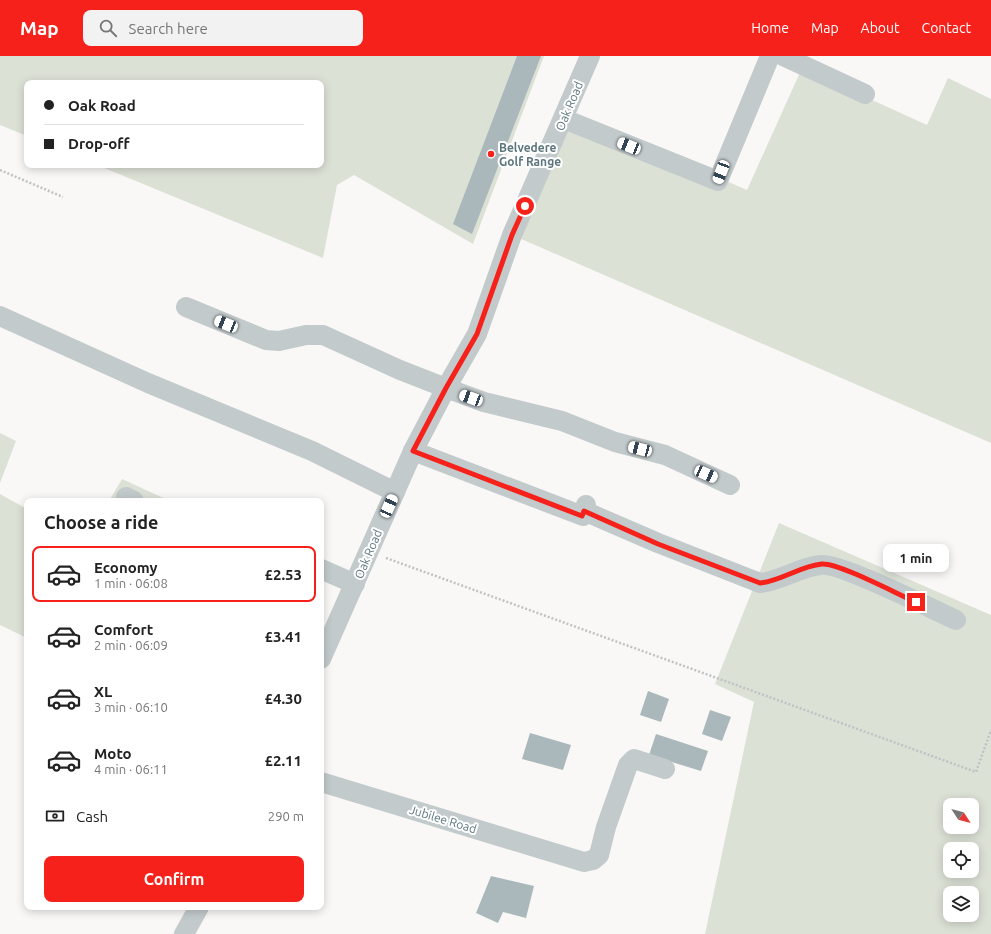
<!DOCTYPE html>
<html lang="en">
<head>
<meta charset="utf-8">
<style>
	body { margin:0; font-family:Ubuntu,sans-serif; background:#f2f2f2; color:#222; height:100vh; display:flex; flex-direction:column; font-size:15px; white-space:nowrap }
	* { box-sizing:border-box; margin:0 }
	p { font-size:13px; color:#767676 }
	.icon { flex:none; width:22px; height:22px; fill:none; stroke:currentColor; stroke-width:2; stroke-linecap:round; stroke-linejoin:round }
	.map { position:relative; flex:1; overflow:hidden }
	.sheet { position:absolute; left:24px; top:442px; width:300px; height:412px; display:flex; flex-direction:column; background:#fff; border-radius:8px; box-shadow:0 2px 10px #0003 }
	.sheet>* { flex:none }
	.guide { position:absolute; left:24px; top:24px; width:300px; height:88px; border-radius:8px; box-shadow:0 2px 10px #0003; display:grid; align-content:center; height:88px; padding:0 20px; background:#fff }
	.needle { width:26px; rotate:126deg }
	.controls { position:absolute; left:943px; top:742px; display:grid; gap:8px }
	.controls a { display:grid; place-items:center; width:36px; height:36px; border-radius:8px; background:#fff; box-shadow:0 2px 10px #0003; font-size:20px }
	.end { position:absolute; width:18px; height:18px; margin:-9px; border:5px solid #f5211a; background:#fff; box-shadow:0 0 0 2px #fff }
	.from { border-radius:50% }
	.bubble { position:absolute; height:28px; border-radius:8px; background:#fff; box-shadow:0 2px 10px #0003; font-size:13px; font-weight:700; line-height:28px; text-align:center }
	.car { position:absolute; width:12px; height:24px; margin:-12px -6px; border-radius:5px; box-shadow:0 0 3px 1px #0007; background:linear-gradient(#fff 24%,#345 0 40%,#fff 0 76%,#345 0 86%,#fff 0) }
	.guide b { display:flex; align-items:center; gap:14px; height:38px; font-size:15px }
	.guide b+b { border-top:1px solid #e0e0e0 }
	.guide i { width:10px; height:10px; background:#222 }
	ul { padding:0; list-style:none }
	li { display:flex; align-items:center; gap:12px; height:56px; margin:0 8px 6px; padding:0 12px; border:2px solid transparent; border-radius:8px }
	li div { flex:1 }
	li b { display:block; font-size:15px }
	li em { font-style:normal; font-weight:700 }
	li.on { border-color:#f5211a }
	li>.icon { width:36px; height:36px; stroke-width:1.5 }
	h2 { padding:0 20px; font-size:18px; line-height:48px }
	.pay { display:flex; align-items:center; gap:10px; height:44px; padding:0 20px; font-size:15px }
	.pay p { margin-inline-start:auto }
	.button { display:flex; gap:8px; margin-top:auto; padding:8px 20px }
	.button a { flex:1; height:46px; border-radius:8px; background:#f5211a; color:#fff; font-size:16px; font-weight:700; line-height:46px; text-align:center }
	header { display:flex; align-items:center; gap:24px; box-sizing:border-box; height:56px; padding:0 20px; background:#f5211a; color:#fff }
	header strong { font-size:19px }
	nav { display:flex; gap:22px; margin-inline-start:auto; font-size:14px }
	.search { width:280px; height:36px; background:#f2f2f2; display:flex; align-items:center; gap:10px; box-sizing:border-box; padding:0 14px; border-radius:8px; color:#767676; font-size:15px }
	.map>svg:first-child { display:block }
	.green { fill:#dce1d6; fill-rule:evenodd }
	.building { fill:#aab7bb }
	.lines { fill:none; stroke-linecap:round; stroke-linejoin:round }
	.path { stroke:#bfc3c4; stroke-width:2.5; stroke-dasharray:2 2; stroke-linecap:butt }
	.minor { stroke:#c3cacc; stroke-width:20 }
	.route { stroke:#f5211a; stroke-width:5 }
	.poi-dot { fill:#f5211a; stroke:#fff; stroke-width:1.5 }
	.labels { text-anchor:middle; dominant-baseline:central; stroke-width:4; stroke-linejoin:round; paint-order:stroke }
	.street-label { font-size:12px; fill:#5d767e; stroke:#fff }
	.poi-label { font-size:12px; font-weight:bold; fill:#5d767e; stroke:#fff; text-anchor:start }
</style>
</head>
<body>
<header>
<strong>Map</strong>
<div class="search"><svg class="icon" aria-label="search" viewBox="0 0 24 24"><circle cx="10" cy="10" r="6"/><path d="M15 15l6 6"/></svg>Search here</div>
<nav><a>Home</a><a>Map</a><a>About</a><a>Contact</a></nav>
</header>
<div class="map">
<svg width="991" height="878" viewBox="0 0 991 878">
	<rect width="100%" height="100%" fill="#f9f8f6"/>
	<g class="green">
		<path d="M0 0H544L473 188 354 119 337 129 323 202 97 109H321V27H27V80L0 69Z"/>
		<path d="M802 12 927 69 948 22 991 43V387L512 179 567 56 747 134Z"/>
		<path d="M0 377 16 385 0 427Z"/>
		<path d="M122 423 170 445H109Z"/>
		<path d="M0 438 27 453V582L0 569Z"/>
		<path d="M779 467 991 559V878H705L754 646 715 628ZM950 749H972V771H950ZM950 793H972V815H950ZM950 837H972V859H950Z"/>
	</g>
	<g class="building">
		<path d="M517 0H541L472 178 453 168Z"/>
		<path d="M648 635 669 643 661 666 640 659Z"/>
		<path d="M710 654 731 661 722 685 702 678Z"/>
		<path d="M530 677 571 689 563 714 522 703Z"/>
		<path d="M656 678 708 695 701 715 649 699Z"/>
		<path d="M491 820 534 830 526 862 503 856 498 867 476 857Z"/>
	</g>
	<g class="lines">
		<g class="path">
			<path d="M0 114 63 141"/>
			<path d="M386 502 976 716 991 674"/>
		</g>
		<g class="minor">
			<path d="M783 0 865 38"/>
			<path d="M564 63 718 125 770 0"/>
			<path d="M186 251 266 284 279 285 306 279H323L400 314 446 332 484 346 562 365 615 386 665 399 730 429"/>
			<path d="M0 260 148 327 312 395 395 436"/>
			<path d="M413 395 583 460 586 449"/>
			<path d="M126 441 134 445"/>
			<path d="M584 455 658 487 760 527C781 525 799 511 821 509 839 506 934 554 956 564"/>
			<path d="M321 513 355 528"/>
			<path d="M321 603 413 395 446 332 477 278 512 179 590 0"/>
			<path d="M321 726 584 806 593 804 599 799 606 771 628 709 634 703 665 713"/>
			<path d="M184 878 199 851"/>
		</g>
	</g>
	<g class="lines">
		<path class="route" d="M525 150 512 179 477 278 446 332 413 395 582 460 584 455 658 488 760 527C781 525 800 510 822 508 839 507 897 538 916 546"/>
	</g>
	<circle class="poi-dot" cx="491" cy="98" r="4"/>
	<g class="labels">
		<g class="street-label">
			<text transform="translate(569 50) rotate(-67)">Oak Road</text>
			<text transform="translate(368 498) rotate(-67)">Oak Road</text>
			<text transform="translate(443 763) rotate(17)">Jubilee Road</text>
		</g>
		<g class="poi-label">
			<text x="499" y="91">Belvedere<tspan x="499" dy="14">Golf Range</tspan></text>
		</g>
	</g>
</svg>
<div class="controls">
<a><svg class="needle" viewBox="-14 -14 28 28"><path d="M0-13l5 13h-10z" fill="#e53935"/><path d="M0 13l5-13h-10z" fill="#767676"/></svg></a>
<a><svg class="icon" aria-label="locate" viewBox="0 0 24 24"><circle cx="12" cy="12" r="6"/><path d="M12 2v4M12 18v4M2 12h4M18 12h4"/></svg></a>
<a><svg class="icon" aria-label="layers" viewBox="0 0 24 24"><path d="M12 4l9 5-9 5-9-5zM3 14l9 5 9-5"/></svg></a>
</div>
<i class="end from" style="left:525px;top:150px"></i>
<i class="end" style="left:916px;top:546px"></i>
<div class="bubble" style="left:883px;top:488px;width:66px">1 min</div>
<i class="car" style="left:629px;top:90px;rotate:292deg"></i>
<i class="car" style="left:721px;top:116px;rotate:201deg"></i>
<i class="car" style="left:226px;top:268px;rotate:292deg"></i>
<i class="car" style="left:471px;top:342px;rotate:290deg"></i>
<i class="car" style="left:640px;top:393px;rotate:285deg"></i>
<i class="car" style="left:706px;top:418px;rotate:114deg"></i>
<i class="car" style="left:389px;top:450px;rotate:24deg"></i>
<div class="guide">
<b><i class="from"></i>Oak Road</b>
<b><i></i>Drop-off</b>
</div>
<section class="sheet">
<h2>Choose a ride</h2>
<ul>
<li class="on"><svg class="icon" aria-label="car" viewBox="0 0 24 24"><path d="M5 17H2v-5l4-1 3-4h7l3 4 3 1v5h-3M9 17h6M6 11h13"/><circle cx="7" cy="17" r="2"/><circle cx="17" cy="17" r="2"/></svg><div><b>Economy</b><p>1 min · 06:08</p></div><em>£2.53</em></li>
<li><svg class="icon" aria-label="car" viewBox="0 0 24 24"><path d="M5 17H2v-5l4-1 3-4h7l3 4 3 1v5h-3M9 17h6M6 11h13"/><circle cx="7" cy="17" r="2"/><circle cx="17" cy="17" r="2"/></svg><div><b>Comfort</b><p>2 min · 06:09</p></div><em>£3.41</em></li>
<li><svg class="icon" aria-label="car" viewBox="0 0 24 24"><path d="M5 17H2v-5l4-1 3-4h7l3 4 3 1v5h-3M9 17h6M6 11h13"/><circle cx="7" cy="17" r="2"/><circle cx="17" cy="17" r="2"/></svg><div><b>XL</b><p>3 min · 06:10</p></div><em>£4.30</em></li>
<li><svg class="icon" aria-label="car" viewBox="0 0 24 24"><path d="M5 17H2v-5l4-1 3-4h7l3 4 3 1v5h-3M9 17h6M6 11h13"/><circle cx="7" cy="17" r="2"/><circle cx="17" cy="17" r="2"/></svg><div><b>Moto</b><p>4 min · 06:11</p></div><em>£2.11</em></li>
</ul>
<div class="pay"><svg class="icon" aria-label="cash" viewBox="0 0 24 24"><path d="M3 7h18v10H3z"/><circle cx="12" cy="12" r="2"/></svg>Cash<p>290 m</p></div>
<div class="button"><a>Confirm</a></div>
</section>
</div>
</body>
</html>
